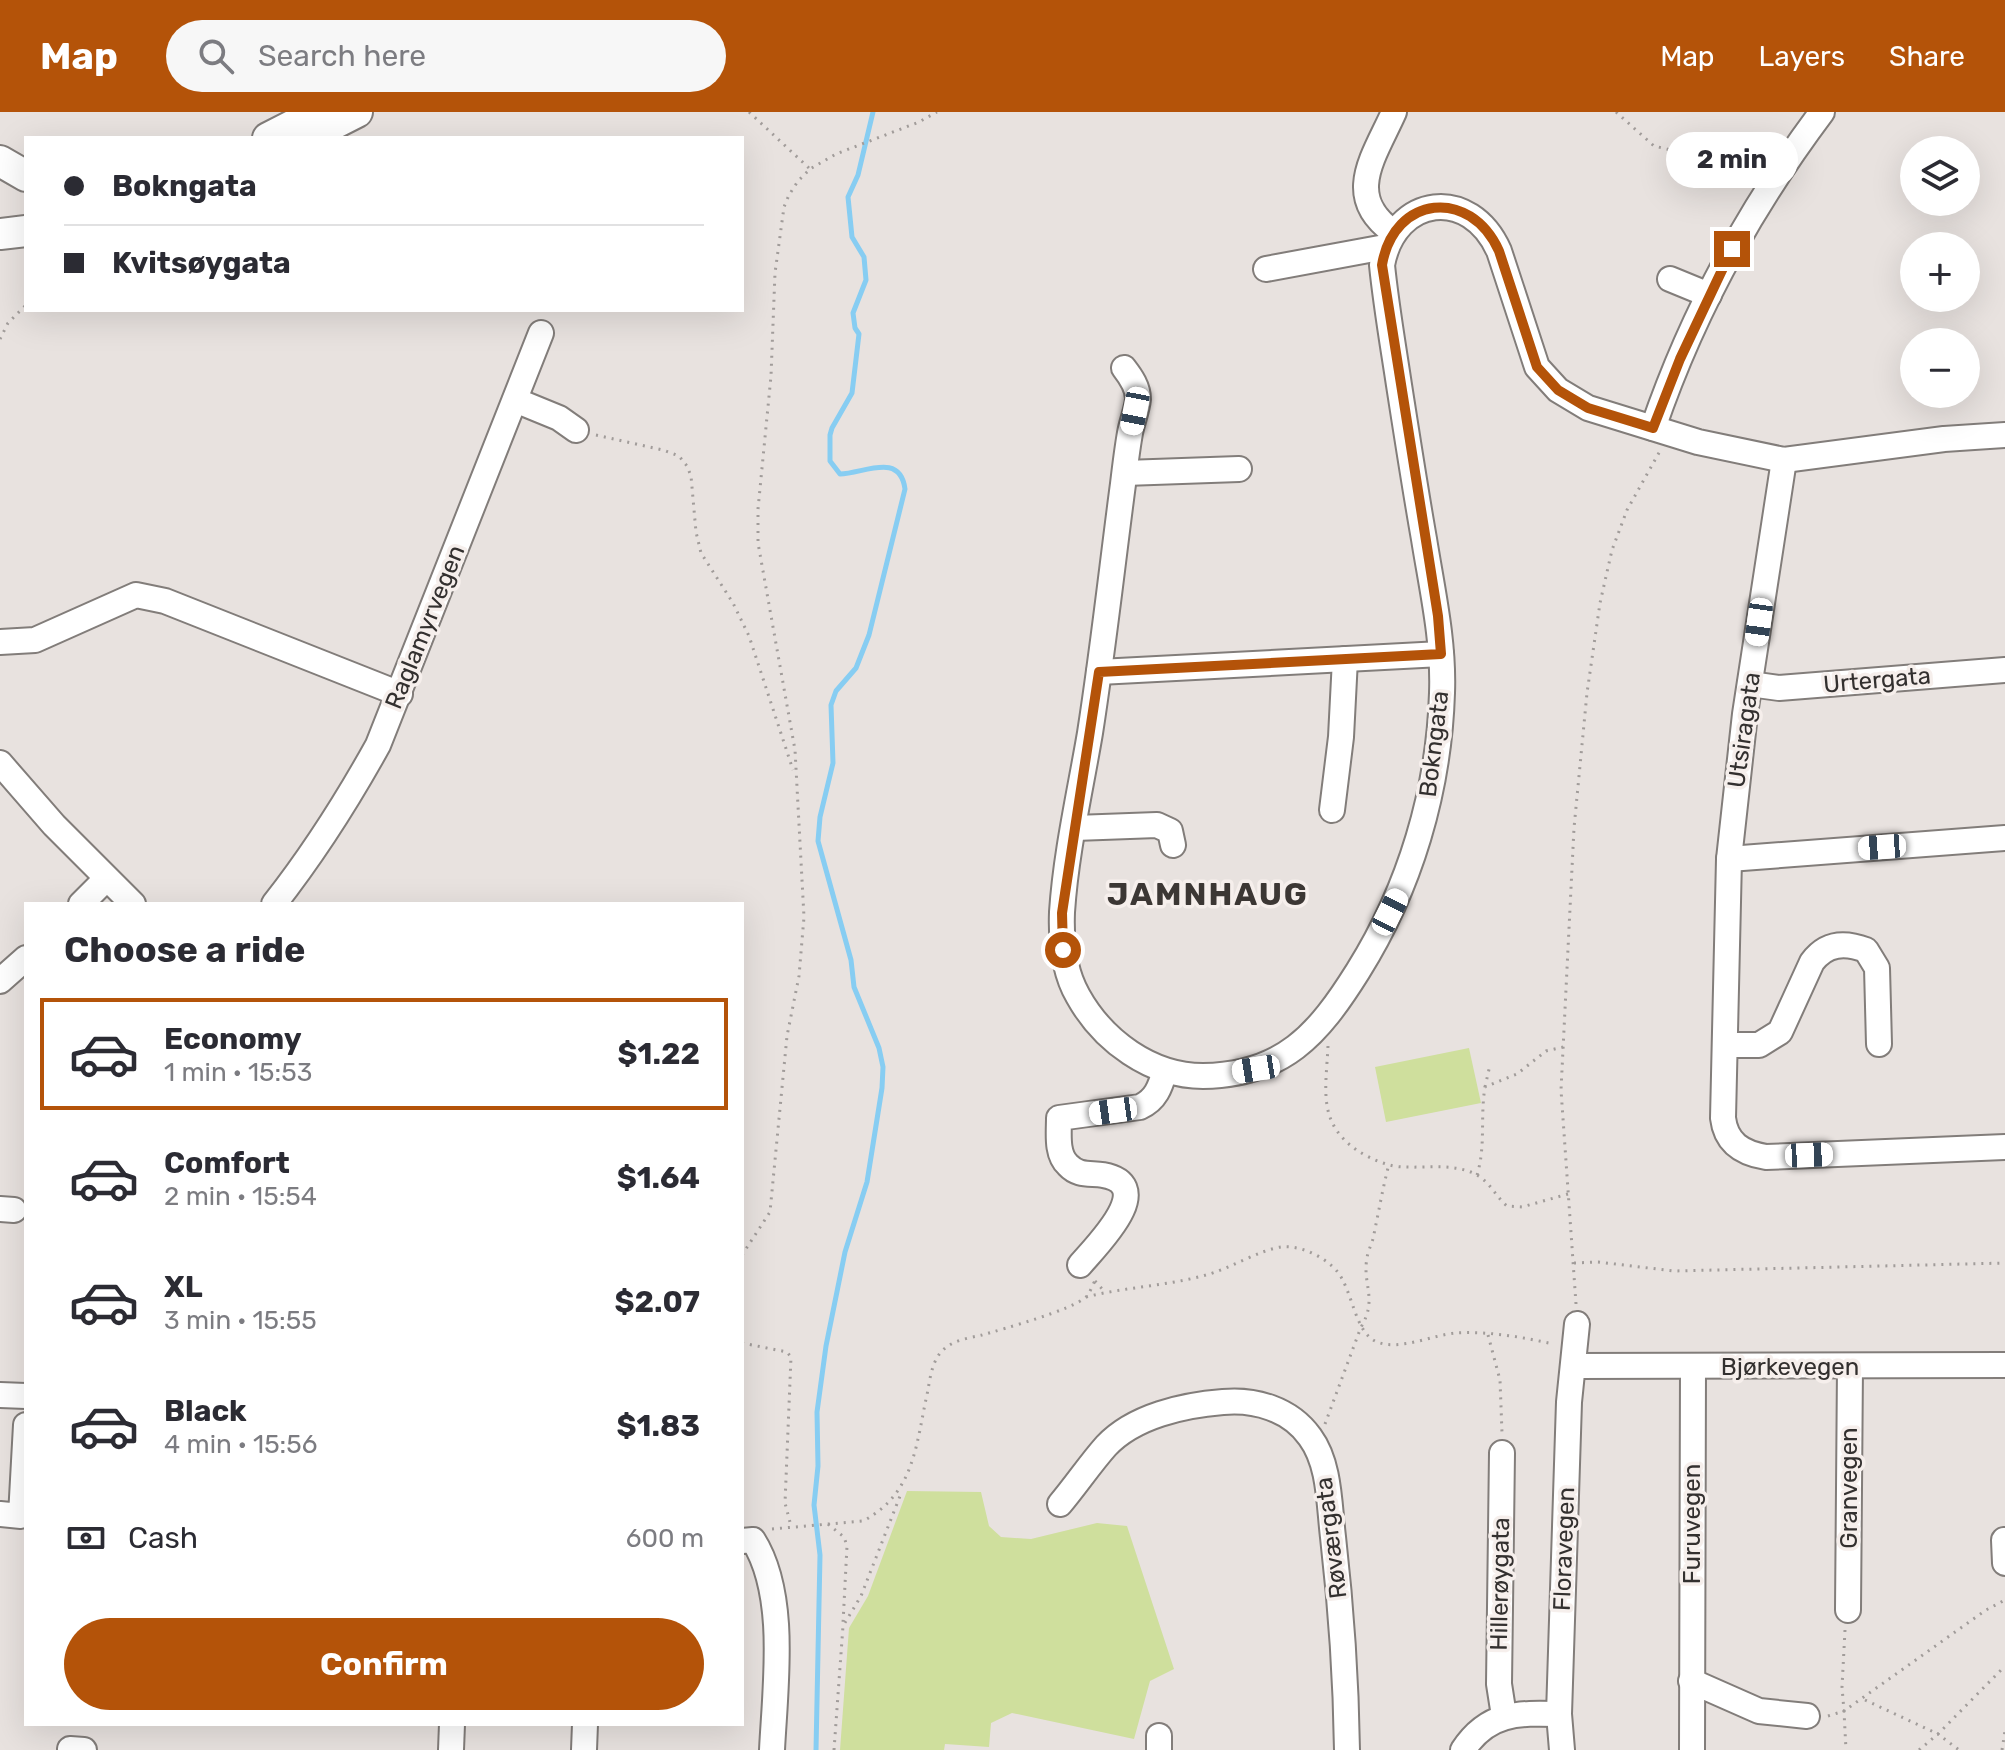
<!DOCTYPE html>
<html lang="en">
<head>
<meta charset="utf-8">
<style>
	body { margin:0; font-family:Rubik,sans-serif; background:#f7f7f7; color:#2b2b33; height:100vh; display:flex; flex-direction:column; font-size:30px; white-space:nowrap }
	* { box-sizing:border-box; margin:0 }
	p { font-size:26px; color:#7c7c81 }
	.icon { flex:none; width:44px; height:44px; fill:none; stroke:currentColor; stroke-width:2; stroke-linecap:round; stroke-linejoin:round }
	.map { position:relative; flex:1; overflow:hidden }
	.drawer { position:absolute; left:24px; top:790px; width:720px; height:824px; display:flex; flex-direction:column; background:#fff; border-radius:0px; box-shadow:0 8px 32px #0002 }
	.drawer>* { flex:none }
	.guide { position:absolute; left:24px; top:24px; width:720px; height:176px; border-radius:0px; box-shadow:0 8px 32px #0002; display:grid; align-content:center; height:176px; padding:0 40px; background:#fff }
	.tools { position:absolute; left:1900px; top:24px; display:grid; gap:16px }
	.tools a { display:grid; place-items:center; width:80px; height:80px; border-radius:50%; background:#fff; box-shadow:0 8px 32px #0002; font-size:40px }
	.end { position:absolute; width:36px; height:36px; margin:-18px; border:10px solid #b45309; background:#fff; box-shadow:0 0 0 4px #fff }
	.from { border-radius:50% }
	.bubble { position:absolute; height:56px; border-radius:28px; background:#fff; box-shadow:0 8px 32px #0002; font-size:26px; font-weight:700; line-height:56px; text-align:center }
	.car { position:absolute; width:24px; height:48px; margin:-24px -12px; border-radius:10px; box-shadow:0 0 6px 2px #0007; background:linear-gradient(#fff 24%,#345 0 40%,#fff 0 76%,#345 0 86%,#fff 0) }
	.guide b { display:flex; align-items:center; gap:28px; height:76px; font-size:30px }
	.guide b+b { border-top:2px solid #e1e1e2 }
	.guide i { width:20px; height:20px; background:#2b2b33 }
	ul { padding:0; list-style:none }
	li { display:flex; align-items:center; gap:24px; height:112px; margin:0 16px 12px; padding:0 24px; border:4px solid transparent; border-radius:0px }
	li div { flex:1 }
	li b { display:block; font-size:30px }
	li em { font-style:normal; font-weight:700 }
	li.current { border-color:#b45309 }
	li>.icon { width:72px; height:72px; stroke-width:1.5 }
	h2 { padding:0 40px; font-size:36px; line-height:96px }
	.pay { display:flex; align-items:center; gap:20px; height:88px; padding:0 40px; font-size:30px }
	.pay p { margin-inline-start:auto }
	.action { display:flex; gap:16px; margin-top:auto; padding:16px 40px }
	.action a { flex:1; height:92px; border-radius:48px; background:#b45309; color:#fff; font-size:32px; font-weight:700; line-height:92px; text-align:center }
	header { display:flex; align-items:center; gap:48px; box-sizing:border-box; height:112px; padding:0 40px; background:#b45309; color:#fff }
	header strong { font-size:38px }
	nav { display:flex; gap:44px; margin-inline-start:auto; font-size:28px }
	.search { width:560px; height:72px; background:#f7f7f7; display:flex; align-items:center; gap:20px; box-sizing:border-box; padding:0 28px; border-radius:44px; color:#7c7c81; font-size:30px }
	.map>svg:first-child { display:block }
	.green { fill:#cfdf9d }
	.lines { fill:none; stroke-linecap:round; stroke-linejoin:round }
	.stream { stroke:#87cdf2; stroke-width:5 }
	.minor-casing { stroke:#827d7a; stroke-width:28 }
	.major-casing { stroke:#827d7a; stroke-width:34 }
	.path { stroke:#a19c9a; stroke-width:3; stroke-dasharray:2 6; stroke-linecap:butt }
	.minor { stroke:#fff; stroke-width:24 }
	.major { stroke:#fff; stroke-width:30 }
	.route { stroke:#b45309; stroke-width:10 }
	.labels { text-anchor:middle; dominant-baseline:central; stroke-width:7; stroke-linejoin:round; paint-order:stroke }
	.street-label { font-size:24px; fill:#33302f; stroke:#f6efec }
	.district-label { font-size:32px; font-weight:bold; letter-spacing:2px; fill:#3c3734; stroke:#f6efec }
</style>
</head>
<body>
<header>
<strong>Map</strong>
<div class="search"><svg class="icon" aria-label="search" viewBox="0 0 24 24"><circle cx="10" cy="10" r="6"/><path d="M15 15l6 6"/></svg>Search here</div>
<nav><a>Map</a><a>Layers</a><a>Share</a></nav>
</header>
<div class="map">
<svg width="2005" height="1638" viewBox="0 0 2005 1638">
	<rect width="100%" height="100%" fill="#e8e2df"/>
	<g class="green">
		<path d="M1469 936 1481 991 1386 1010 1375 955Z"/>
		<path d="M907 1379 981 1380 989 1414 1001 1425 1031 1427 1097 1411 1127 1414 1174 1557 1150 1569 1134 1627 1012 1601 991 1611 989 1635 945 1632 944 1638H840L849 1516 868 1484Z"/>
	</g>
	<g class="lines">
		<path class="stream" d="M816 1638 820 1443 814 1393 818 1354 817 1300 826 1234 845 1140 867 1070 882 976 883 955 879 936 854 875 851 848 818 729 820 705 833 651 831 593 836 579 856 556 869 523 905 377C900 340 865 361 840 362L830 349V323L832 316 852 281 859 222 855 216 853 201 866 168 864 145 852 125 848 85 858 63 873 0"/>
		<defs>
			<g id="minor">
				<path d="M1393 120C1343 84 1374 45 1394 0"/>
				<path d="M1266 157 1385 135"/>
				<path d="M1670 167 1709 183"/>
				<path d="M1124 256C1131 265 1138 275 1138 287 1137 298 1132 310 1130 321 1127 338 1125 355 1123 372 1112 455 1103 538 1090 621 1080 680 1066 740 1062 800 1061 827 1064 860 1078 884 1103 929 1151 964 1203 964 1283 963 1318 923 1358 859 1410 776 1439 679 1442 581 1444 529 1432 477 1424 427 1415 376 1407 324 1399 273 1393 233 1386 193 1382 153 1395 83 1470 74 1499 139L1537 255 1558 278 1588 296 1698 330 1784 348 1944 327 2005 323"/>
				<path d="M515 288 559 306 576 318"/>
				<path d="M1653 316C1692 202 1750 96 1822 0"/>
				<path d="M1784 348 1745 602 1729 747 1723 1006C1726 1031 1742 1041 1766 1045L2005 1035"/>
				<path d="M1125 361 1239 357"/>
				<path d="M0 530 35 528 136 483 165 489 400 582"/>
				<path d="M1099 560 1441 542"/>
				<path d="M1750 572 1779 576 2005 558"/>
				<path d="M0 651 54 713 133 792"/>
				<path d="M1332 698 1341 625 1345 547"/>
				<path d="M1075 716 1157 713 1170 719 1173 733"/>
				<path d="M1729 747 2005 726"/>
				<path d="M81 792 106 767"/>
				<path d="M274 792C314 741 347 689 378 633L541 221"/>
				<path d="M0 869 26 846"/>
				<path d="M1725 933H1759L1780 920 1812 850C1826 831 1845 830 1866 838L1877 856 1879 932"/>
				<path d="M0 1097 14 1098"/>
				<path d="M1080 1153C1096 1134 1159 1073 1103 1063 1090 1061 1078 1064 1068 1053 1056 1042 1059 1021 1059 1006L1140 995C1156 988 1160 975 1165 959"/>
				<path d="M1574 1254 2005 1253"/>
				<path d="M0 1283 26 1284"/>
				<path d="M1502 1341 1499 1572 1504 1604"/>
				<path d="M1060 1392C1076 1373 1090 1352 1106 1334 1134 1304 1184 1293 1223 1290 1255 1287 1290 1297 1310 1325 1330 1352 1329 1392 1333 1425 1341 1495 1346 1567 1347 1638"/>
				<path d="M0 1402 21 1404 26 1313"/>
				<path d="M2004 1428 2005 1451"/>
				<path d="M742 1429 753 1428C788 1483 775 1575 772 1638"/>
				<path d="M1848 1498 1850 1255"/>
				<path d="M1691 1569 1759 1599 1807 1604"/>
				<path d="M70 1637 84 1638"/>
				<path d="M451 1638 452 1612"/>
				<path d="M584 1638 585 1612"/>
				<path d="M1159 1638V1624"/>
				<path d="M1463 1638C1488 1600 1518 1601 1559 1602"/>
				<path d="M1562 1638 1559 1602 1569 1290 1577 1212"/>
				<path d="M1692 1638 1693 1255"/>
			</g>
			<g id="major">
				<path d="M268 26 319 0"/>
				<path d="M306 26 357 0"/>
				<path d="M0 49 26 64"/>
				<path d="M0 122 26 119"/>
			</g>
		</defs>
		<use href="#minor" class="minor-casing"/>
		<use href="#major" class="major-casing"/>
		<g class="path">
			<path d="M749 0 810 57"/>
			<path d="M1616 0 1654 34 1675 39 1739 63 1747 70"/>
			<path d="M0 227 8 211 26 193"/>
			<path d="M596 323 663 338 679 344 687 354 691 364 696 420 701 441 733 491 749 524 793 658"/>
			<path d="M1328 934C1326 978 1317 1011 1358 1039 1371 1047 1389 1055 1404 1055 1429 1056 1455 1051 1477 1063 1490 1070 1496 1085 1507 1094L1522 1095 1568 1082"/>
			<path d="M1485 975 1490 953"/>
			<path d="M1477 1063C1486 1034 1480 1005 1485 975L1517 962 1546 939 1563 935"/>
			<path d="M742 1143 770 1100 787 924 799 864 804 805 795 638 758 431V397L771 264 775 161 784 95 789 83 798 69 810 57 836 42 919 10 937 0"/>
			<path d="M1574 1151 1598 1150 1674 1159 2005 1151"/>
			<path d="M1095 1169 1105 1180"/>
			<path d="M1086 1185C1125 1175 1167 1174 1206 1163 1229 1157 1259 1138 1281 1135 1300 1133 1323 1144 1336 1158 1353 1177 1354 1221 1377 1230 1400 1239 1432 1223 1456 1221 1488 1219 1522 1225 1553 1232"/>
			<path d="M1576 1192 1561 978 1574 716 1587 581 1600 491 1612 438 1627 398 1660 339"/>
			<path d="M1488 1223 1500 1268 1502 1321"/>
			<path d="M742 1231 787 1240 791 1245 785 1391 791 1414"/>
			<path d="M1325 1312 1361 1215C1378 1187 1362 1172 1367 1146 1368 1138 1373 1130 1374 1122 1379 1098 1383 1075 1389 1052"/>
			<path d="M828 1412 844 1425 847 1434 843 1511"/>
			<path d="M772 1417 863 1409C916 1381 916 1330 928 1278 930 1265 933 1247 943 1238 953 1228 969 1226 982 1223 1003 1217 1072 1198 1086 1185 1090 1182 1092 1173 1095 1169"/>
			<path d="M1845 1518 1842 1575 1844 1599 1986 1498 2005 1488"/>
			<path d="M1865 1588 1938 1622 2005 1554"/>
			<path d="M1828 1604 1844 1599 1846 1638"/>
			<path d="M834 1638 843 1514 861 1484 902 1379"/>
			<path d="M1919 1638 1938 1622 1959 1638"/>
			<path d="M2002 1638 2005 1619"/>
		</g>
		<use href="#minor" class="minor"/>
		<use href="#major" class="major"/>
	</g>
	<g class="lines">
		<path class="route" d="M1063 838 1062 801 1099 560 1441 542 1438 504 1382 153C1394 83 1470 75 1499 139L1537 255 1558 278 1588 296 1653 316 1680 247 1732 137"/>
	</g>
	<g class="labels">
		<g class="street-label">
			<text transform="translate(425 515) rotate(-68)">Raglamyrvegen</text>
			<text transform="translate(1877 568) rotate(-5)">Urtergata</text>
			<text transform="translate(1744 618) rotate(-82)">Utsiragata</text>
			<text transform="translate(1434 632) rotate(-83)">Bokngata</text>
			<text x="1790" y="1255">Bjørkevegen</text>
			<text transform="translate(1849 1376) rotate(-90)">Granvegen</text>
			<text transform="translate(1692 1412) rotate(-90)">Furuvegen</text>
			<text transform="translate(1331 1426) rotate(-97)">Røværgata</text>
			<text transform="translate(1564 1437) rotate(-88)">Floravegen</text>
			<text transform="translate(1500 1472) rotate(-89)">Hillerøygata</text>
		</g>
		<g class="district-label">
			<text x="1208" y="782">JAMNHAUG</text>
		</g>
	</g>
</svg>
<div class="tools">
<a><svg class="icon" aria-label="layers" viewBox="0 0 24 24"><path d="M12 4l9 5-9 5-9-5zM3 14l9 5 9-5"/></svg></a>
<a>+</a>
<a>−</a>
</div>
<i class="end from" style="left:1063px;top:838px"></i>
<i class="end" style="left:1732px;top:137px"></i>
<div class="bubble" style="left:1666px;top:20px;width:132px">2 min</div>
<i class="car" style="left:1135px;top:299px;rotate:191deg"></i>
<i class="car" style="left:1759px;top:510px;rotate:188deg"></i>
<i class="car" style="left:1882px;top:735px;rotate:266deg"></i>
<i class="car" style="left:1390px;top:800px;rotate:27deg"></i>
<i class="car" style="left:1256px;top:957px;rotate:261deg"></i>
<i class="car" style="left:1113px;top:999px;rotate:262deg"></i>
<i class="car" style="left:1809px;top:1043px;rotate:88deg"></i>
<div class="guide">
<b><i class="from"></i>Bokngata</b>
<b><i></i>Kvitsøygata</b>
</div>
<section class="drawer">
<h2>Choose a ride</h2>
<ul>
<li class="current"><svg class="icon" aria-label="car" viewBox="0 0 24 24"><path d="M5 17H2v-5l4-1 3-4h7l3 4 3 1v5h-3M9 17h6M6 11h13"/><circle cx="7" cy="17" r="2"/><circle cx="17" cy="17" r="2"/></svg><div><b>Economy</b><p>1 min · 15:53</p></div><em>$1.22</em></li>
<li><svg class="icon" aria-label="car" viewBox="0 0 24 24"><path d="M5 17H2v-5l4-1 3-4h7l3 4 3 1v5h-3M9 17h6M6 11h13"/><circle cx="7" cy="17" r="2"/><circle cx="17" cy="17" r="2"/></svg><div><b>Comfort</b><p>2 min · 15:54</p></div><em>$1.64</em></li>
<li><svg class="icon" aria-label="car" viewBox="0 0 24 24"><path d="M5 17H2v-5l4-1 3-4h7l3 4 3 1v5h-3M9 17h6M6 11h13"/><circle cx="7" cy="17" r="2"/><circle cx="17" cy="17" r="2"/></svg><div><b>XL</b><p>3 min · 15:55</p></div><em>$2.07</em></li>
<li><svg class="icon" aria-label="car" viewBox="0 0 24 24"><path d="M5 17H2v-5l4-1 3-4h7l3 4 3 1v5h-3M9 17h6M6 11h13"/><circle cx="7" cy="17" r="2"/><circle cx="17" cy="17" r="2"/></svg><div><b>Black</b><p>4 min · 15:56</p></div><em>$1.83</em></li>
</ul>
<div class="pay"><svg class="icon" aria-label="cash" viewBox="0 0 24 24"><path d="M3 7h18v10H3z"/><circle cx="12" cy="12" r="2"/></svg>Cash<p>600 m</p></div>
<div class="action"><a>Confirm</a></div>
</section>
</div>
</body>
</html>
